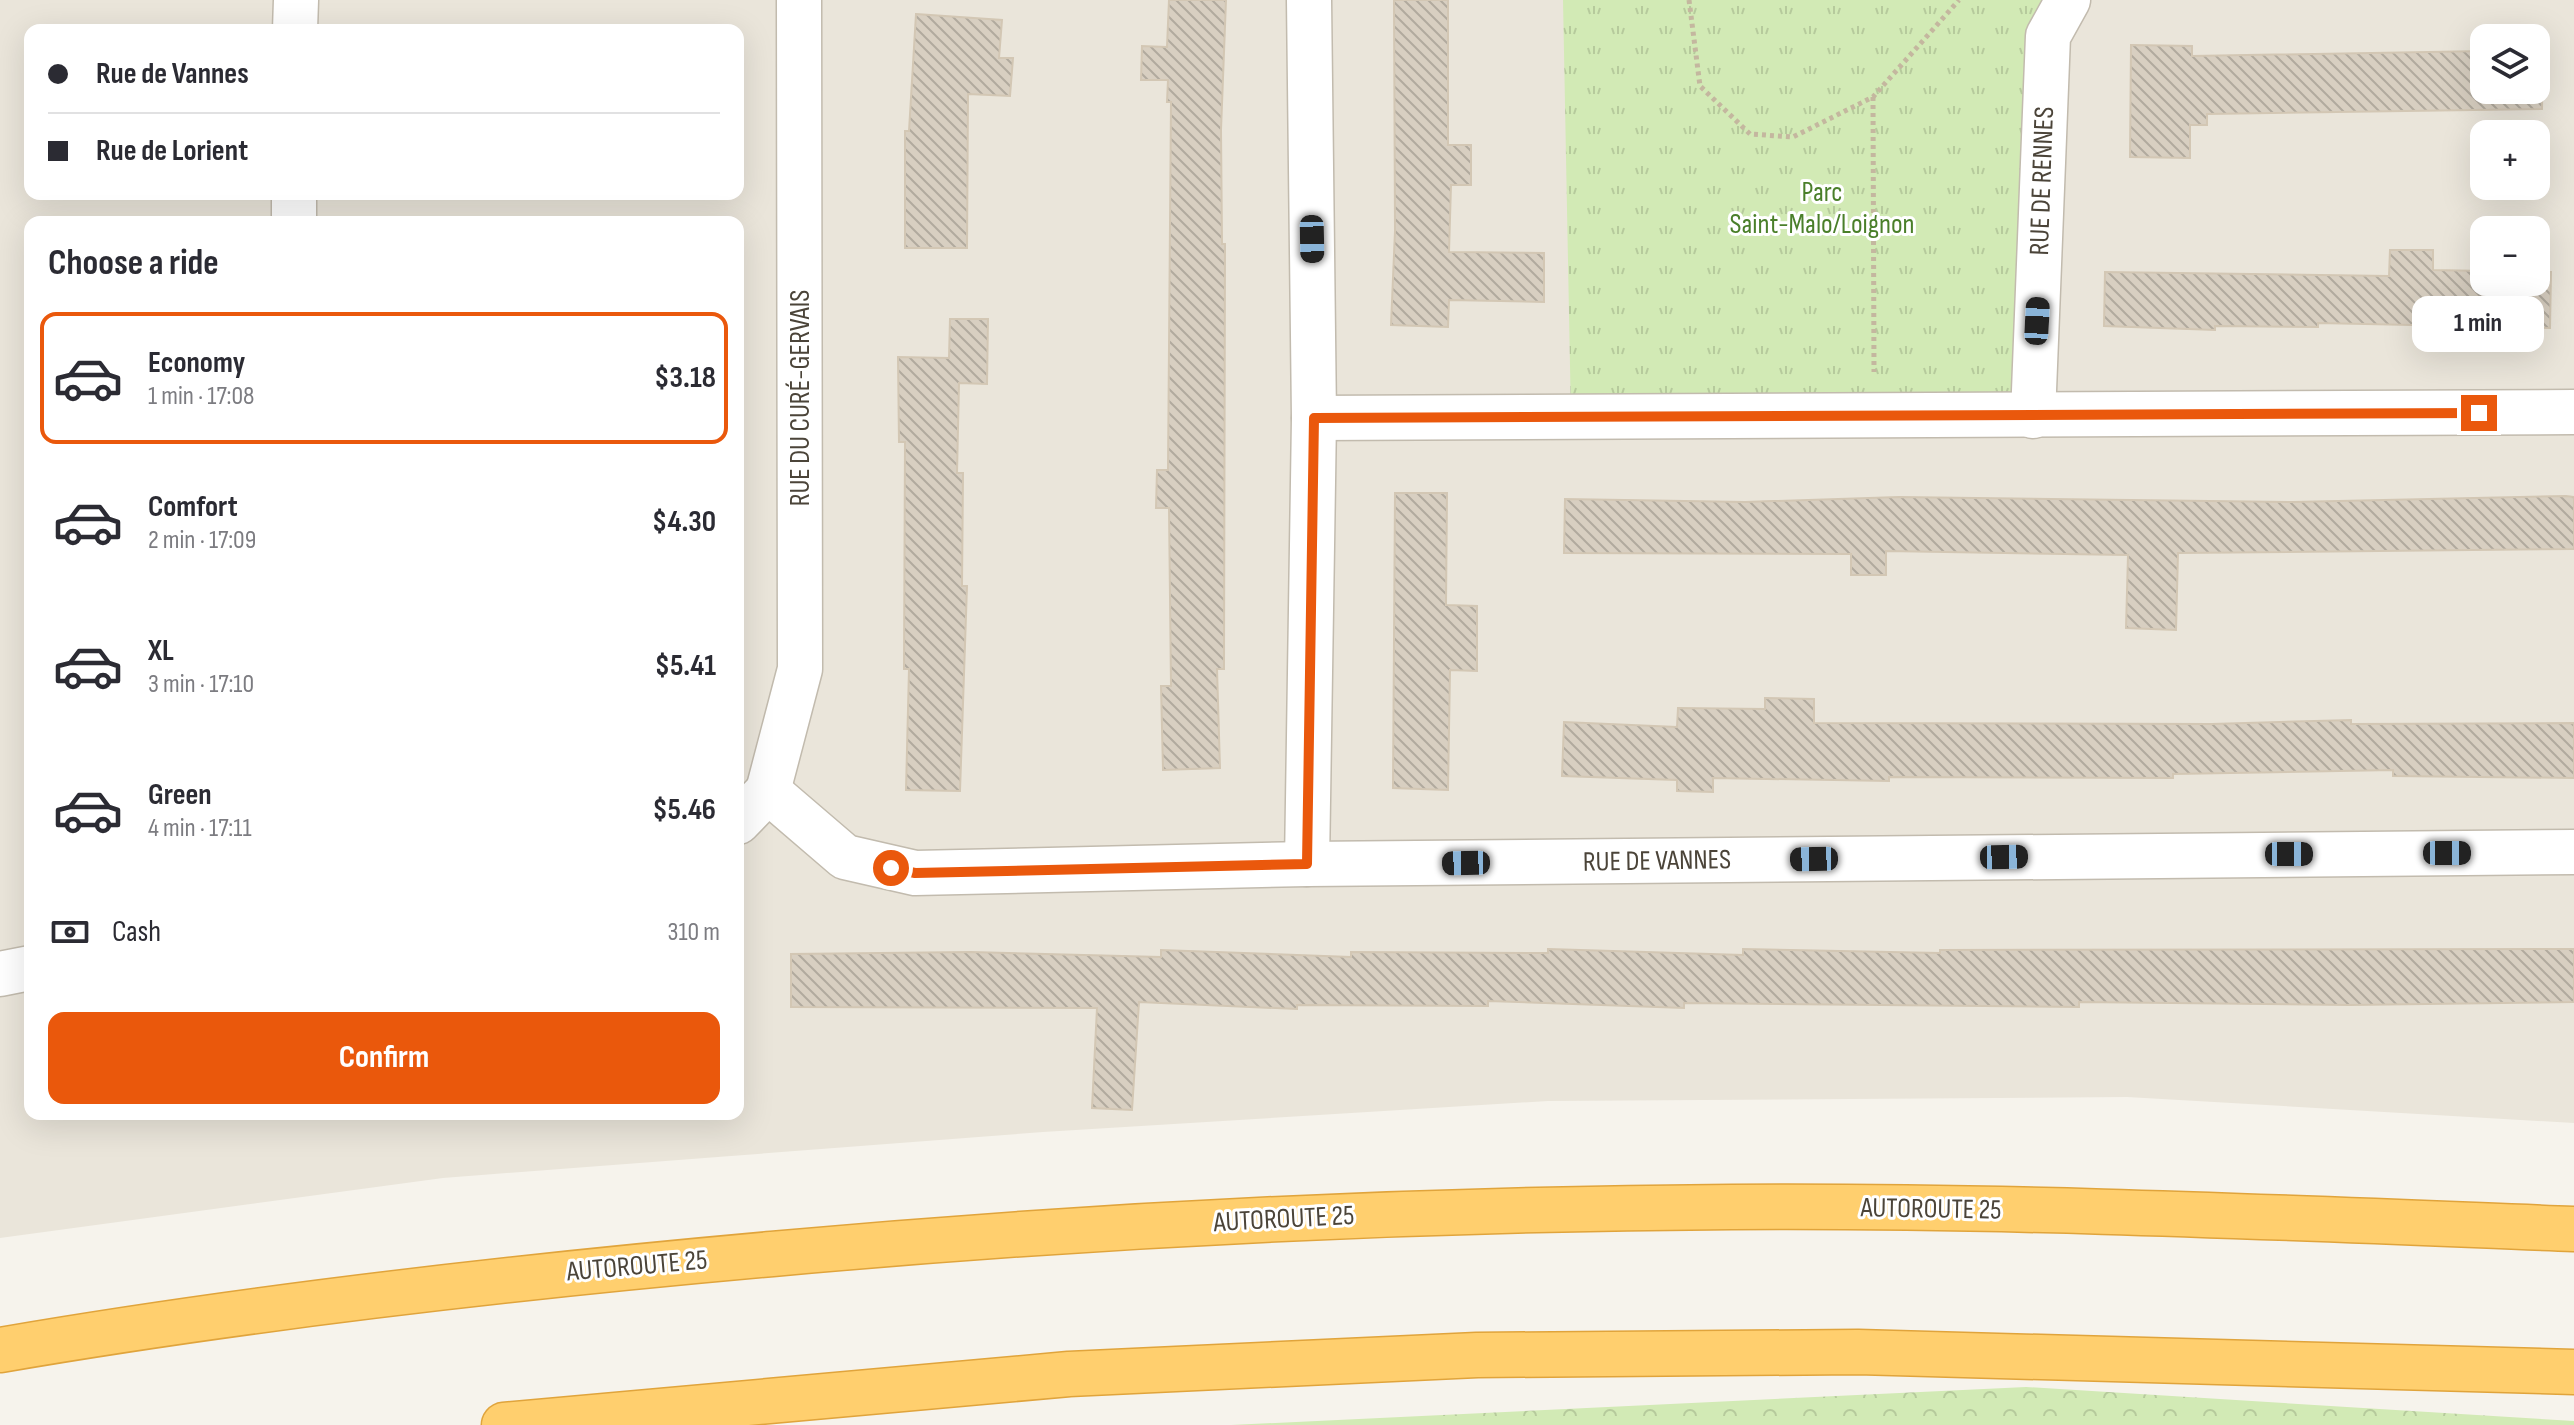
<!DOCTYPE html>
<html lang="en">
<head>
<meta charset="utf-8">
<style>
	body { margin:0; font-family:"Sofia Sans Condensed",sans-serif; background:#f7f7f7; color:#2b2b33; height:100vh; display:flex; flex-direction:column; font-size:30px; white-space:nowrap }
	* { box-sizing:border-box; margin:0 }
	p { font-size:26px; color:#7c7c81 }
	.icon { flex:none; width:44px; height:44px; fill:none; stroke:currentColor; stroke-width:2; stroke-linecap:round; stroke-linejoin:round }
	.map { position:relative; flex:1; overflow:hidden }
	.panel { position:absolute; left:24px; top:216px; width:720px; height:904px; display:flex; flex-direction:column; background:#fff; border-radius:16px; box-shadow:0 8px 32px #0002 }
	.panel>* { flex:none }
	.banner { position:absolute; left:24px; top:24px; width:720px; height:176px; border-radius:16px; box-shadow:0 8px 32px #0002; display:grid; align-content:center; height:176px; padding:0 24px; background:#fff }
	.controls { position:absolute; left:2470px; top:24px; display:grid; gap:16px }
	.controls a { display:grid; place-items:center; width:80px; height:80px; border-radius:16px; background:#fff; box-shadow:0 8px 32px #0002; font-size:40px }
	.end { position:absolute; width:36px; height:36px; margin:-18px; border:10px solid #ea580c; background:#fff; box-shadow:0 0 0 4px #fff }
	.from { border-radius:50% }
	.bubble { position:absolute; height:56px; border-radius:16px; background:#fff; box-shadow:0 8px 32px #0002; font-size:26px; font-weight:700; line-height:56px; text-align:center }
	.car { position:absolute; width:24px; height:48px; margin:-24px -12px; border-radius:10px; box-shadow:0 0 6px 2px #0007; background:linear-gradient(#222 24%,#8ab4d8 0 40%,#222 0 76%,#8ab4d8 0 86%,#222 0) }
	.banner b { display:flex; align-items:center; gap:28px; height:76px; font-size:30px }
	.banner b+b { border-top:2px solid #e1e1e2 }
	.banner i { width:20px; height:20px; background:#2b2b33 }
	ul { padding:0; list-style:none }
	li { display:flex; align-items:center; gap:24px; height:132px; margin:0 16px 12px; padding:0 8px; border:4px solid transparent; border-radius:16px }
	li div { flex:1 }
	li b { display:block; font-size:30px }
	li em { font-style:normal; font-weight:700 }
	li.active { border-color:#ea580c }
	li>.icon { width:72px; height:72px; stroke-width:1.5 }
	h2 { padding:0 24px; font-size:36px; line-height:96px }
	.pay { display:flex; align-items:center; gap:20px; height:88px; padding:0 24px; font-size:30px }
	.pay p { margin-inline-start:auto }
	.action { display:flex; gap:16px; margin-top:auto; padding:16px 24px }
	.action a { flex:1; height:92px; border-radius:16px; background:#ea580c; color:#fff; font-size:32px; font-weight:700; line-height:92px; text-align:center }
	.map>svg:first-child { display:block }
	.residential { fill:#eae5da; fill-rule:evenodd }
	.forest { fill:url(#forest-crowns) }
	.park { fill:url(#park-tufts) }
	.building { fill:url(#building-back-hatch); stroke:#d3c7b4; stroke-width:2 }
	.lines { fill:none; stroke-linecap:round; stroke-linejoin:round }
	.street-casing { stroke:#c2bbae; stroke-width:47 }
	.highway-casing { stroke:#e0a43c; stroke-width:47 }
	.path { stroke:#c4b79f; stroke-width:5; stroke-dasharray:4 4; stroke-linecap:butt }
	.street { stroke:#fff; stroke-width:44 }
	.highway { stroke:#ffcf6e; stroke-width:44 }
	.route { stroke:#ea580c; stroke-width:10 }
	.labels { text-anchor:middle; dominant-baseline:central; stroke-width:6; stroke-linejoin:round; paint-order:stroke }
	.street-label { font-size:28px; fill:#4b4439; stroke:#fff }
	.park-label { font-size:28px; fill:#4a7f2a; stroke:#fff }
</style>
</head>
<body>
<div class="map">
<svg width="2574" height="1425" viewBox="0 0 2574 1425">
	<defs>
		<pattern id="forest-crowns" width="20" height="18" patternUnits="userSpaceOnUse" patternTransform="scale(2)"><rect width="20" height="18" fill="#d2eab5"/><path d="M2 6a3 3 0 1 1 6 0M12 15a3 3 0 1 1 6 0" fill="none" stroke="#b6ca9c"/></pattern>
		<pattern id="park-tufts" width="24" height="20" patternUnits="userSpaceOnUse" patternTransform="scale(2)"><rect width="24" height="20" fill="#d2eab5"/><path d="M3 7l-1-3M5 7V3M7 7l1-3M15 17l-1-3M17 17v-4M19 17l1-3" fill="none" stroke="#b6ca9c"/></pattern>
		<pattern id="building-back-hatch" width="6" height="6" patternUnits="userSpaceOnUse" patternTransform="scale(2)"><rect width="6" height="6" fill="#d8cfc1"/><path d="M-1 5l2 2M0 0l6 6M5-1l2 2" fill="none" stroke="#b1aa9e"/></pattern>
	</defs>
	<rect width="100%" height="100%" fill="#f6f3ec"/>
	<path class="residential" d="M0 0H2574V1123L2127 1097 1548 1101 1043 1132 443 1178 0 1238ZM30 30H738V194H30ZM2484 38H2536V90H2484ZM2484 134H2536V186H2484ZM30 222H738V1114H30ZM2484 230H2536V282H2484Z"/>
	<path class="forest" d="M2026 1387 2574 1421V1425H1231Z"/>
	<path class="park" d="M1563 0H2062L2033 416 1571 418Z"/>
	<g class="building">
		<path d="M1169 0H1226L1221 130 1222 244H1225L1224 669H1217L1220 768 1163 770 1161 686H1171L1169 508H1156L1157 470H1168L1171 102H1167L1168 80H1141L1142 46 1167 47Z"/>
		<path d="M1394 0H1448V145H1471V185H1451L1449 252 1544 253V302L1449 300 1448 327 1391 325 1395 231Z"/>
		<path d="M916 14 1002 20 999 58H1013L1010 96 968 94 967 248H905V131H909Z"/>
		<path d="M2131 45 2192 46V56L2484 51V90H2536V51H2543L2542 109 2207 114V125H2190V158L2130 157Z"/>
		<path d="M2390 250H2433V270L2484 271V282H2536V272H2551L2550 328 2318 323V327L2215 326V330L2104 326 2105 272 2389 276Z"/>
		<path d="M950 319H988L987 384 959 383 957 473H963L962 586H967L960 791 906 790 909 669H904L905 442H899L898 357 949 358Z"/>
		<path d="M1395 493H1447L1446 605 1477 606V671L1450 670 1448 790 1393 788Z"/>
		<path d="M1899 497 2293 502 2566 496 2574 497V549L2178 553 2176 630 2126 628 2128 555 1886 551V575H1851V554L1564 553 1565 499 1745 502Z"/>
		<path d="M1765 698 1814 699V723L2212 724 2351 720V724L2574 723V778L2393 776V770L2173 774V778L1889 777V781L1713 778V792L1677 791V780L1562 776 1564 722 1677 727 1678 708 1765 709Z"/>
		<path d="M1548 949 1743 955V949L1940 953V950L2574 949V1002L2349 1005 2079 1002V1007L1684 1003V1008L1488 1001V1006L1297 1005V1009L1139 1002 1132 1110 1092 1108 1097 1008 791 1007V954L971 952 1161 957V950L1351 957V952L1548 953Z"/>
	</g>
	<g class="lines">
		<defs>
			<g id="street">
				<path d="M295 30 296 0"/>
				<path d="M294 222V194"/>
				<path d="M2033 416 2048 36 2068 0"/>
				<path d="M1314 418 2574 412"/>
				<path d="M768 791 845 857 915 873 1307 864 2574 852"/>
				<path d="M768 791 800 669 799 0"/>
				<path d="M738 822 768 791"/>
				<path d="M1307 864 1314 418 1309 0"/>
				<path d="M0 974 30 968"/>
			</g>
			<g id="highway">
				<path d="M0 1350C256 1306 514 1277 772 1254 1091 1225 1411 1209 1731 1207 2012 1205 2293 1218 2574 1229"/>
				<path d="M504 1425 1069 1374 1477 1355 1858 1352 2574 1372"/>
			</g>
		</defs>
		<use href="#street" class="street-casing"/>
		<use href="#highway" class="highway-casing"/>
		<g class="path">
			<path d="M1689 0 1700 86 1750 134 1793 137 1873 97 1959 0"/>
			<path d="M1873 97 1874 372"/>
		</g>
		<use href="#street" class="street"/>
		<use href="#highway" class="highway"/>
	</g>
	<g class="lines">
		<path class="route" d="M891 868 915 873 1307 864 1314 418 2479 413"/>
	</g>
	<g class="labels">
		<g class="street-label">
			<text transform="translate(2042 181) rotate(-88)">RUE DE RENNES</text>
			<text transform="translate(800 398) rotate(-90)">RUE DU CURÉ-GERVAIS</text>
			<text transform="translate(1657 861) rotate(-1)">RUE DE VANNES</text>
			<text transform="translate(1931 1209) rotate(1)">AUTOROUTE 25</text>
			<text transform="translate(1284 1219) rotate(-3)">AUTOROUTE 25</text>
			<text transform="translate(637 1266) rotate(-5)">AUTOROUTE 25</text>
		</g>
		<g class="park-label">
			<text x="1822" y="192">Parc<tspan x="1822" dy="32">Saint-Malo/Loignon</tspan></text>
		</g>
	</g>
</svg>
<div class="controls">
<a><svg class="icon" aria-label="layers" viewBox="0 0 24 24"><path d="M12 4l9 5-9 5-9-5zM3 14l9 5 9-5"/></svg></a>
<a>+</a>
<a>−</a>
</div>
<i class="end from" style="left:891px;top:868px"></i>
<i class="end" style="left:2479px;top:413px"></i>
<div class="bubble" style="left:2412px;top:296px;width:132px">1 min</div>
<i class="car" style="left:1312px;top:239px;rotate:179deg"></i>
<i class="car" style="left:2037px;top:321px;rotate:3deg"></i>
<i class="car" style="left:2447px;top:853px;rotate:90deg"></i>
<i class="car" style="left:2289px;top:854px;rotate:90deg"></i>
<i class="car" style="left:2004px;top:857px;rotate:89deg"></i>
<i class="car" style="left:1814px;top:859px;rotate:269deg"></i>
<i class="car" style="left:1466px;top:863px;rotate:269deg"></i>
<div class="banner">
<b><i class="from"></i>Rue de Vannes</b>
<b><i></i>Rue de Lorient</b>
</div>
<section class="panel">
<h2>Choose a ride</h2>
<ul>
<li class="active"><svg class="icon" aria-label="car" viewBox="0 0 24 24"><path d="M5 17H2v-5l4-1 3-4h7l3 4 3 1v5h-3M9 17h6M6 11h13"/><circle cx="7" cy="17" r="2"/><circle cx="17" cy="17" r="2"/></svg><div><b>Economy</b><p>1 min · 17:08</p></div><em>$3.18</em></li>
<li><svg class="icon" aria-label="car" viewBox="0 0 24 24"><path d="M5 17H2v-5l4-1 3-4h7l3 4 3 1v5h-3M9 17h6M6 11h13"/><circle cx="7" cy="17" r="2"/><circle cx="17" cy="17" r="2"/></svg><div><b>Comfort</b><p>2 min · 17:09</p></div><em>$4.30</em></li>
<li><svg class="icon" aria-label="car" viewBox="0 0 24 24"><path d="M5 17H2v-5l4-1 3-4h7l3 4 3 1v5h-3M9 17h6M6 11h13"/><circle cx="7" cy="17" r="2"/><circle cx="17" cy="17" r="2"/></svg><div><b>XL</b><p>3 min · 17:10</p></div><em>$5.41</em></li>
<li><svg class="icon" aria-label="car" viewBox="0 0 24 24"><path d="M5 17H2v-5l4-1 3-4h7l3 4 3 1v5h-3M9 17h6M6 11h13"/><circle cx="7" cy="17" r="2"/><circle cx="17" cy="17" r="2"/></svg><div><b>Green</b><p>4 min · 17:11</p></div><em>$5.46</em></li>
</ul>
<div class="pay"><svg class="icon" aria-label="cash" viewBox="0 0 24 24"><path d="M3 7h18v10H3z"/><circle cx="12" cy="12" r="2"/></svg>Cash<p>310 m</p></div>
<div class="action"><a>Confirm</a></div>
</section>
</div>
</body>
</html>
